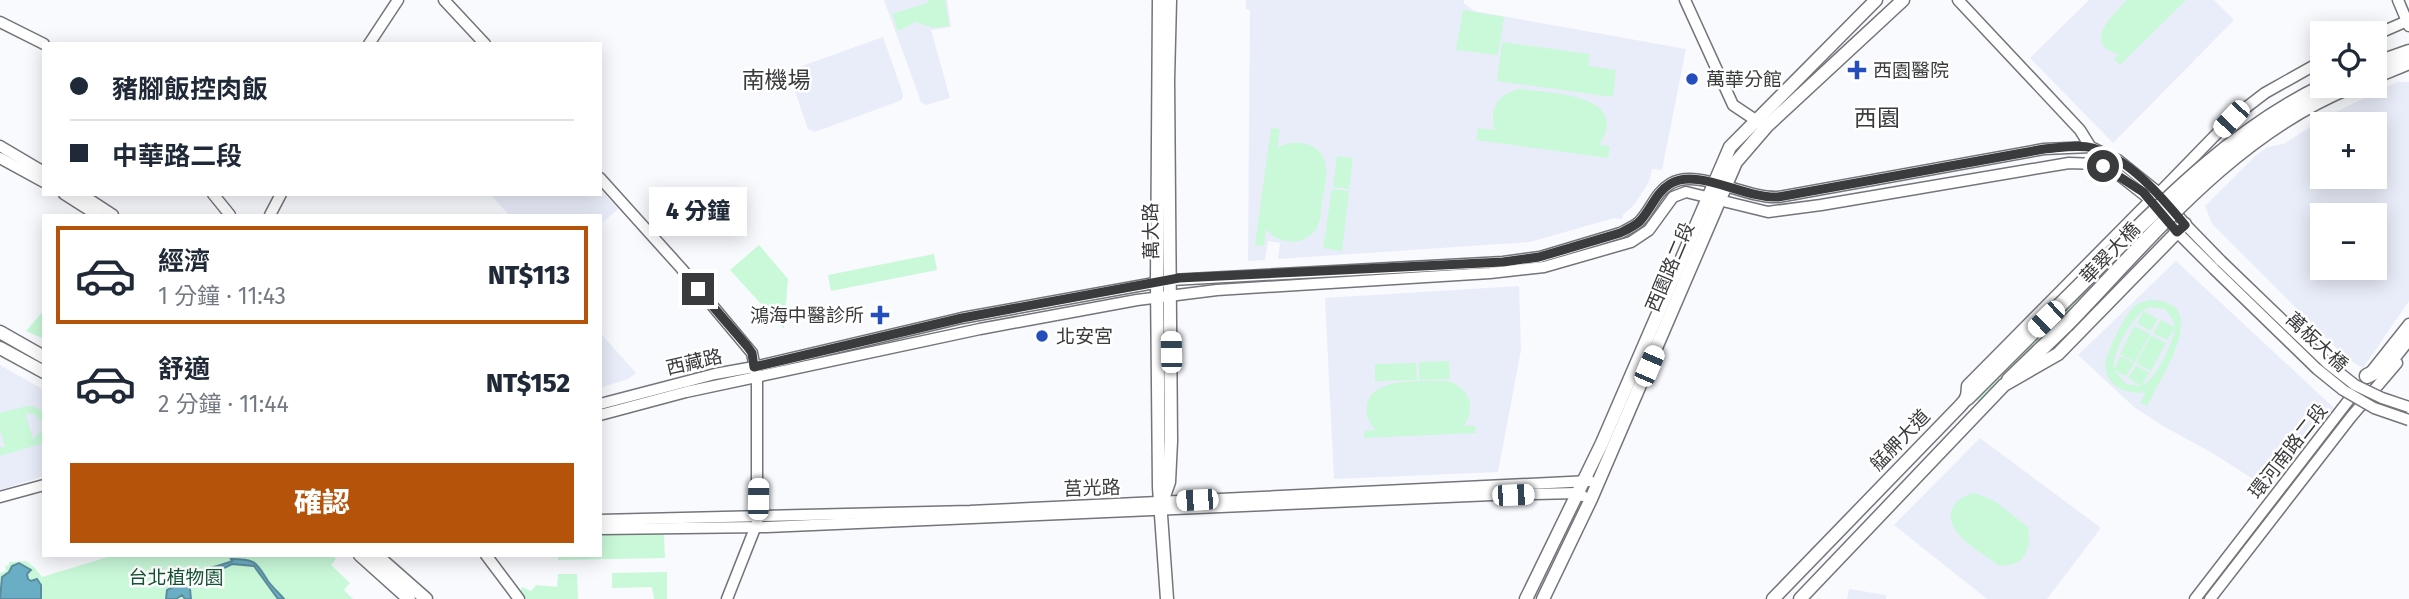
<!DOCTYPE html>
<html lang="zh-TW">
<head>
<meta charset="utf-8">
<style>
	body { margin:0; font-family:"Fira Sans","Noto Sans TC",sans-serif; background:#f6f6f7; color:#1f2937; height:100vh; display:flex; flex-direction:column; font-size:26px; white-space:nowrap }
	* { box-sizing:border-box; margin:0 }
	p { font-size:23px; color:#747a83 }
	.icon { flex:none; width:38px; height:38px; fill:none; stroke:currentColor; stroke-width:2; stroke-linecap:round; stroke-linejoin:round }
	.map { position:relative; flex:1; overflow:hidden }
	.side { position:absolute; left:42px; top:214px; width:560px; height:343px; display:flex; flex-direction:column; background:#fff; border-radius:0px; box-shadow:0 4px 18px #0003 }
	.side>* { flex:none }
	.top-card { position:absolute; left:42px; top:42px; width:560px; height:154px; border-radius:0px; box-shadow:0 4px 18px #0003; display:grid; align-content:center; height:154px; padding:0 28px; background:#fff }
	.fabs { position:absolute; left:2310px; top:21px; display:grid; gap:14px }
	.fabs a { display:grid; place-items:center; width:77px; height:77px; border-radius:0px; background:#fff; box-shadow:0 4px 18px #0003; font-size:35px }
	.end { position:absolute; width:32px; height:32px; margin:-16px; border:9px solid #3a3b3d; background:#fff; box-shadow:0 0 0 4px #fff }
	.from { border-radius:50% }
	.bubble { position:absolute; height:49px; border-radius:0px; background:#fff; box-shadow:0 4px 18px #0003; font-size:23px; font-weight:800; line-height:49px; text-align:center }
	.car { position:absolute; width:21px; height:42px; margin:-21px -10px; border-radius:9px; box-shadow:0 0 5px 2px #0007; background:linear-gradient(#fff 24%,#345 0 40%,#fff 0 76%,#345 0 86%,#fff 0) }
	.top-card b { display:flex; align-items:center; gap:24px; height:66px; font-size:26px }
	.top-card b+b { border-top:2px solid #e0e1e3 }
	.top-card i { width:18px; height:18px; background:#1f2937 }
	ul { padding:12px 0 0; list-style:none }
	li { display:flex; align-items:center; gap:21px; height:98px; margin:0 14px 10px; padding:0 14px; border:4px solid transparent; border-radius:0px }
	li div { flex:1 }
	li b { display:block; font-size:26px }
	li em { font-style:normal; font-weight:800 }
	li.current { border-color:#b45309 }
	li>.icon { width:63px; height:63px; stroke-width:1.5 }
	.action { display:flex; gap:14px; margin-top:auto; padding:14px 28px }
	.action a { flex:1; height:80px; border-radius:0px; background:#b45309; color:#fff; font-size:28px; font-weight:800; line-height:80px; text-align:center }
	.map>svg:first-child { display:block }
	.built { fill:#e9edf9; fill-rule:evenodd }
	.green { fill:#c9f9d9; fill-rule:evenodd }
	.water { fill:#6aaec6; stroke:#5c8c9d; stroke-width:2 }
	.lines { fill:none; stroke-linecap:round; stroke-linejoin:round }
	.tertiary-casing { stroke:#74757a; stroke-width:13 }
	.secondary-casing { stroke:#74757a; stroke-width:15 }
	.trunk-casing { stroke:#74757a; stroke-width:17 }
	.tertiary { stroke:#fff; stroke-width:10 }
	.secondary { stroke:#fff; stroke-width:12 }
	.trunk { stroke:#fff; stroke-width:14 }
	.tertiary-bridge-casing { stroke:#74757a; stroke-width:13; stroke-linecap:butt }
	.trunk-bridge-casing { stroke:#74757a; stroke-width:17; stroke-linecap:butt }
	.tertiary-bridge { stroke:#fff; stroke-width:10 }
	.trunk-bridge { stroke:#fff; stroke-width:14 }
	.route { stroke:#3a3b3d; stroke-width:9 }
	.poi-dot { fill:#254ebd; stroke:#fff; stroke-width:2.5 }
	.labels { text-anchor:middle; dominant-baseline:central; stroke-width:5; stroke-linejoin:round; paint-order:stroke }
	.poi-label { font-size:19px; fill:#3a3b3d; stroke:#fff; text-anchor:start }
	.street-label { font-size:19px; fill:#3a3b3d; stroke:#fff }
	.park-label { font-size:19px; fill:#115332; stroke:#fff }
	.quarter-label { font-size:23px; fill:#3a3b3d; stroke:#fff }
</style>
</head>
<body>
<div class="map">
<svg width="2409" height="599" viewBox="0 0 2409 599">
	<rect width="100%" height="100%" fill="#f9fafe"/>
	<g class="built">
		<path d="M884 0H947L951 27 931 30 950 98 926 105 921 102Z"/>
		<path d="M1246 0H1464V3L1474 11 1686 49 1662 170 1652 169 1649 182 1634 205 1623 215 1622 219 1614 218 1530 242 1278 259 1280 243 1268 241 1265 260 1248 261 1250 10 1246 9Z"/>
		<path d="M2089 0H2214L2234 20 2113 143 2030 58Z"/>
		<path d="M883 37 903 94 902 100 815 132 808 129 788 71Z"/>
		<path d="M2397 82H2409V301L2363 368 2346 358 2212 224 2205 206 2255 156 2268 147 2283 144 2332 114ZM2322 124H2375V177H2322ZM2322 215H2375V268H2322Z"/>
		<path d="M600 189 618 209 600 225V215H509L490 194H600Z"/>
		<path d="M2176 261 2334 408 2267 488 2214 454 2163 426 2134 407 2078 355Z"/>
		<path d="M1519 286 1521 350 1498 472 1334 479 1325 298Z"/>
		<path d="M600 333 636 373 628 379 600 388Z"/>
		<path d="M0 365 44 390V476L0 490Z"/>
		<path d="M1980 438 2101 528 2047 599H1987L1894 525Z"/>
		<path d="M1849 589 1886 595V599H1847Z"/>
	</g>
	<g class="green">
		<path d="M929 0H945L949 26 933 28 916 22 898 31 892 14 927 3Z"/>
		<path d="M2127 0H2186L2120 65 2114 59 2119 54C2081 44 2113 15 2127 0Z"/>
		<path d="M1463 10 1504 17 1498 55 1456 50Z"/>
		<path d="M1502 42 1590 54 1588 66 1616 70 1613 97 1497 81Z"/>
		<path d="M1521 89C1550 93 1633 94 1599 145L1610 146 1608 158 1476 140 1478 128 1495 130C1488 109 1499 92 1521 89Z"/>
		<path d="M1271 128 1280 129 1277 148C1296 137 1325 143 1326 169 1327 180 1324 191 1322 202 1321 210 1321 220 1317 228 1304 247 1280 245 1266 229L1264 246 1255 245Z"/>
		<path d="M1337 156 1353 158 1349 189 1333 187Z"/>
		<path d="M1332 189 1349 191 1342 251 1323 248Z"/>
		<path d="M759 245 788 279 784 329 730 270Z"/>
		<path d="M934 254 937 270 831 291 828 275Z"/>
		<path d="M2084 292 2087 294 1979 403 1976 400Z"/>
		<path d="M2150 300C2215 300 2160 379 2147 406L2140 403 2145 392C2126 396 2101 383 2106 360 2108 349 2124 318 2131 310 2136 303 2142 302 2150 300ZM2150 307 2165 309 2172 318 2175 327 2161 320 2153 333 2167 340 2175 328C2173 342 2156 380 2142 385L2149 373 2136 365 2128 378 2141 386 2126 384 2114 370 2126 376 2134 363 2121 356 2114 369C2111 354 2134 311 2150 307Z"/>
		<path d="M44 310V339L26 331Z"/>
		<path d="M2144 311 2158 319 2150 331 2137 323Z"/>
		<path d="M2134 326 2150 334 2135 362 2120 354Z"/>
		<path d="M2151 335 2166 343 2151 371 2136 363Z"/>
		<path d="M1449 361 1450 379 1419 380V362Z"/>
		<path d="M1416 363 1417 380 1375 381V364Z"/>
		<path d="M1447 381C1469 387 1477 407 1464 426H1475L1476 433 1364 438V431L1375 430C1369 422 1365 414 1367 404 1373 376 1424 382 1447 381Z"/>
		<path d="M27 406H33L44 412V443L0 456V447H5L0 429V413ZM25 413 34 414 41 421 42 430 33 439Z"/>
		<path d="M1973 493 1993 500 2028 527C2032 549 2024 569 1998 565 1982 552 1943 533 1952 509 1956 500 1964 496 1973 493Z"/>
		<path d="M664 534 665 558 558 560V555H600V535Z"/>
		<path d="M114 555H332L336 559 331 565 350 583 344 590 353 599H0V573L6 571 5 566 9 565V562L26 561 34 567 42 577Z"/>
		<path d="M667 572V599H654L652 587 612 588V573Z"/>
		<path d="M558 574H577L578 599H527L519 595 522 587 531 591 536 585 557 587Z"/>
	</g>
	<g class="water">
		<path d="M231 559C257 559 256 563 268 581 273 588 279 593 284 599H278L254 566 232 564 192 584 190 589 191 599H185L182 595 176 599H166L167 590C178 586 178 582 186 577 200 568 217 568 232 561Z"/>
		<path d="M19 563 31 570 27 574 28 579 31 581 37 579 41 585V599H0L2 577 9 572 12 566Z"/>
	</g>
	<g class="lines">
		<defs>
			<g id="tertiary">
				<path d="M444 0 485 44"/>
				<path d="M1685 0 1733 105 1763 125"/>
				<path d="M1958 0 2080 130 2093 151"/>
				<path d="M2398 0 2409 26"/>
				<path d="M0 22 44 44"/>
				<path d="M2375 35 2407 21"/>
				<path d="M369 44 398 0"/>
				<path d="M0 146 44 172"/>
				<path d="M0 158 44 182"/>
				<path d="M600 178 681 268 752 353 757 378V523L727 599"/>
				<path d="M2159 193 2231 119 2265 93 2322 61"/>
				<path d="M64 194 97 215"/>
				<path d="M81 194 113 215"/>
				<path d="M213 194 230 215"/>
				<path d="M270 215 281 194"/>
				<path d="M2370 373 2409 324"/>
				<path d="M600 404 715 374 754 367 962 318 1171 280 1503 262 1540 257 1620 233C1626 230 1633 227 1639 222 1651 210 1655 193 1670 184 1697 167 1745 199 1778 197L2044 149 2091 147 2118 160 2159 193 2185 224 2221 261"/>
				<path d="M600 415 686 392 980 329 1137 300 1217 290 1490 273 1544 267 1631 242 1649 230 1673 197 1686 192 1768 212 1821 205 2069 163 2097 164 2115 172 2152 201 2177 232 2214 269"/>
				<path d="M0 497 44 485"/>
				<path d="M600 520 970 511 1590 481"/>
				<path d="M600 529 767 527 1492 495 1577 493 1583 496"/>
				<path d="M486 555 519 599"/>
				<path d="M2195 599 2358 388"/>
				<path d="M2210 599 2351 417 2397 363"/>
			</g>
			<g id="secondary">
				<path d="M1159 0 1157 282 1159 487 1167 599"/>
				<path d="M0 332 44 357"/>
				<path d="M0 348 44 372"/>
				<path d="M1163 499 1169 482 1171 441 1168 80 1170 0"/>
				<path d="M360 555 409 599"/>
				<path d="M376 555 426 599"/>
				<path d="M1526 599 1602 443 1730 147 1876 0"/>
				<path d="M1543 599 1591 499 1736 162 1767 126 1903 0"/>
				<path d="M1773 599 1960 406 1967 398 1968 386 2159 193"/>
				<path d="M1800 599 2004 385 2058 354 2185 224"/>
			</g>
			<g id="trunk">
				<path d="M2375 64 2409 52"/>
				<path d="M2375 76 2409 62"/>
				<path d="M2367 376 2386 366 2409 337"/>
				<path d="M2009 380 2066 325"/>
				<path d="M1967 398 2056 309"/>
			</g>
		</defs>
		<use href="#tertiary" class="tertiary-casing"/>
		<use href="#secondary" class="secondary-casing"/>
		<use href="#trunk" class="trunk-casing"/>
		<use href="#tertiary" class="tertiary"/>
		<use href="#secondary" class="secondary"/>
		<use href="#trunk" class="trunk"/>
		<defs>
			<g id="tertiary-bridge">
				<path d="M2221 261 2327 363 2355 385 2382 398 2409 407"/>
				<path d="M2214 269 2317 369 2343 390 2374 408 2409 420"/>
			</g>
			<g id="trunk-bridge">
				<path d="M2056 309C2139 228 2218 137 2324 86"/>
				<path d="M2066 325C2151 237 2234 133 2351 86"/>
			</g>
		</defs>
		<use href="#tertiary-bridge" class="tertiary-bridge-casing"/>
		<use href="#trunk-bridge" class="trunk-bridge-casing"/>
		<use href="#tertiary-bridge" class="tertiary-bridge"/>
		<use href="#trunk-bridge" class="trunk-bridge"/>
	</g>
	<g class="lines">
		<path class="route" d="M698 289 747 346 752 353 754 367 962 318 1179 278 1503 262 1539 257 1620 233C1626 230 1633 227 1639 222 1651 210 1655 193 1670 184 1697 167 1745 199 1778 197L2044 149C2059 148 2078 144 2093 148 2128 158 2162 197 2185 225L2177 232 2143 192 2103 166"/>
	</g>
	<g class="poi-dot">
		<path d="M1853.5 59.5h7v7h7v7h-7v7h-7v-7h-7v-7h7z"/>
		<circle cx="1692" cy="79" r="7"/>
		<path d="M876.5 304.5h7v7h7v7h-7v7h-7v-7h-7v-7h7z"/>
		<circle cx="1042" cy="336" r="7"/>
	</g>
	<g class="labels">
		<g class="poi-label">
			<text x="1873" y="70">西園醫院</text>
			<text x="1706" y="79">萬華分館</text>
			<text x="864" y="315" text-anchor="end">鴻海中醫診所</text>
			<text x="1056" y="336">北安宮</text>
		</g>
		<g class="street-label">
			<text transform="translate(1151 231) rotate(-91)">萬大路</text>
			<text transform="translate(2110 253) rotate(-46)">華翠大橋</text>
			<text transform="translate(1670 267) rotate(-67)">西園路二段</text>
			<text transform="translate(2317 342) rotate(43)">萬板大橋</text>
			<text transform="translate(694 362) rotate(-13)">西藏路</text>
			<text transform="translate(1900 440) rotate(-46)">艋舺大道</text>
			<text transform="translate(2288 451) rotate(-52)">環河南路二段</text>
			<text transform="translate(1092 488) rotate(-2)">莒光路</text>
		</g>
		<g class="park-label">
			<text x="176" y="577">台北植物園</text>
		</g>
		<g class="quarter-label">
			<text x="776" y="80">南機場</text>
			<text x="1877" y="118">西園</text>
		</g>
	</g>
</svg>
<div class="fabs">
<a><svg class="icon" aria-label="locate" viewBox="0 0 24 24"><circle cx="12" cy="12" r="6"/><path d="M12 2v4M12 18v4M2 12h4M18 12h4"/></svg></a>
<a>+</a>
<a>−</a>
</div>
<i class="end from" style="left:2103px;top:166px"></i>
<i class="end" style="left:698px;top:289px"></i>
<div class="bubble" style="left:649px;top:187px;width:98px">4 分鐘</div>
<i class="car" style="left:2231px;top:119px;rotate:223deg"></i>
<i class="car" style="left:2046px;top:319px;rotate:226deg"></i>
<i class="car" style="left:1171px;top:352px;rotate:359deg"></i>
<i class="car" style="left:1649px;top:366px;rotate:23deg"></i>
<i class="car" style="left:1513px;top:495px;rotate:88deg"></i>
<i class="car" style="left:758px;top:499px;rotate:1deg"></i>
<i class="car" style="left:1197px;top:500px;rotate:267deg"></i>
<div class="top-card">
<b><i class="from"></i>豬腳飯控肉飯</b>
<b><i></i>中華路二段</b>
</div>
<section class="side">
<ul>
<li class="current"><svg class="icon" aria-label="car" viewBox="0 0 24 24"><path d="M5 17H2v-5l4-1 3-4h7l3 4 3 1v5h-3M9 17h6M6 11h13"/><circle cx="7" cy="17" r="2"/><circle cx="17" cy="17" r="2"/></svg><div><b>經濟</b><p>1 分鐘 · 11:43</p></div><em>NT$113</em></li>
<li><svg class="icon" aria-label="car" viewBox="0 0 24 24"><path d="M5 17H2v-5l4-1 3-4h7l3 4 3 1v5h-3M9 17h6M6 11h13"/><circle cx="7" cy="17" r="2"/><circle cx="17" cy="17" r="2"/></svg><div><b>舒適</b><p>2 分鐘 · 11:44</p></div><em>NT$152</em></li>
</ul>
<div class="action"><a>確認</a></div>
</section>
</div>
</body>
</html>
